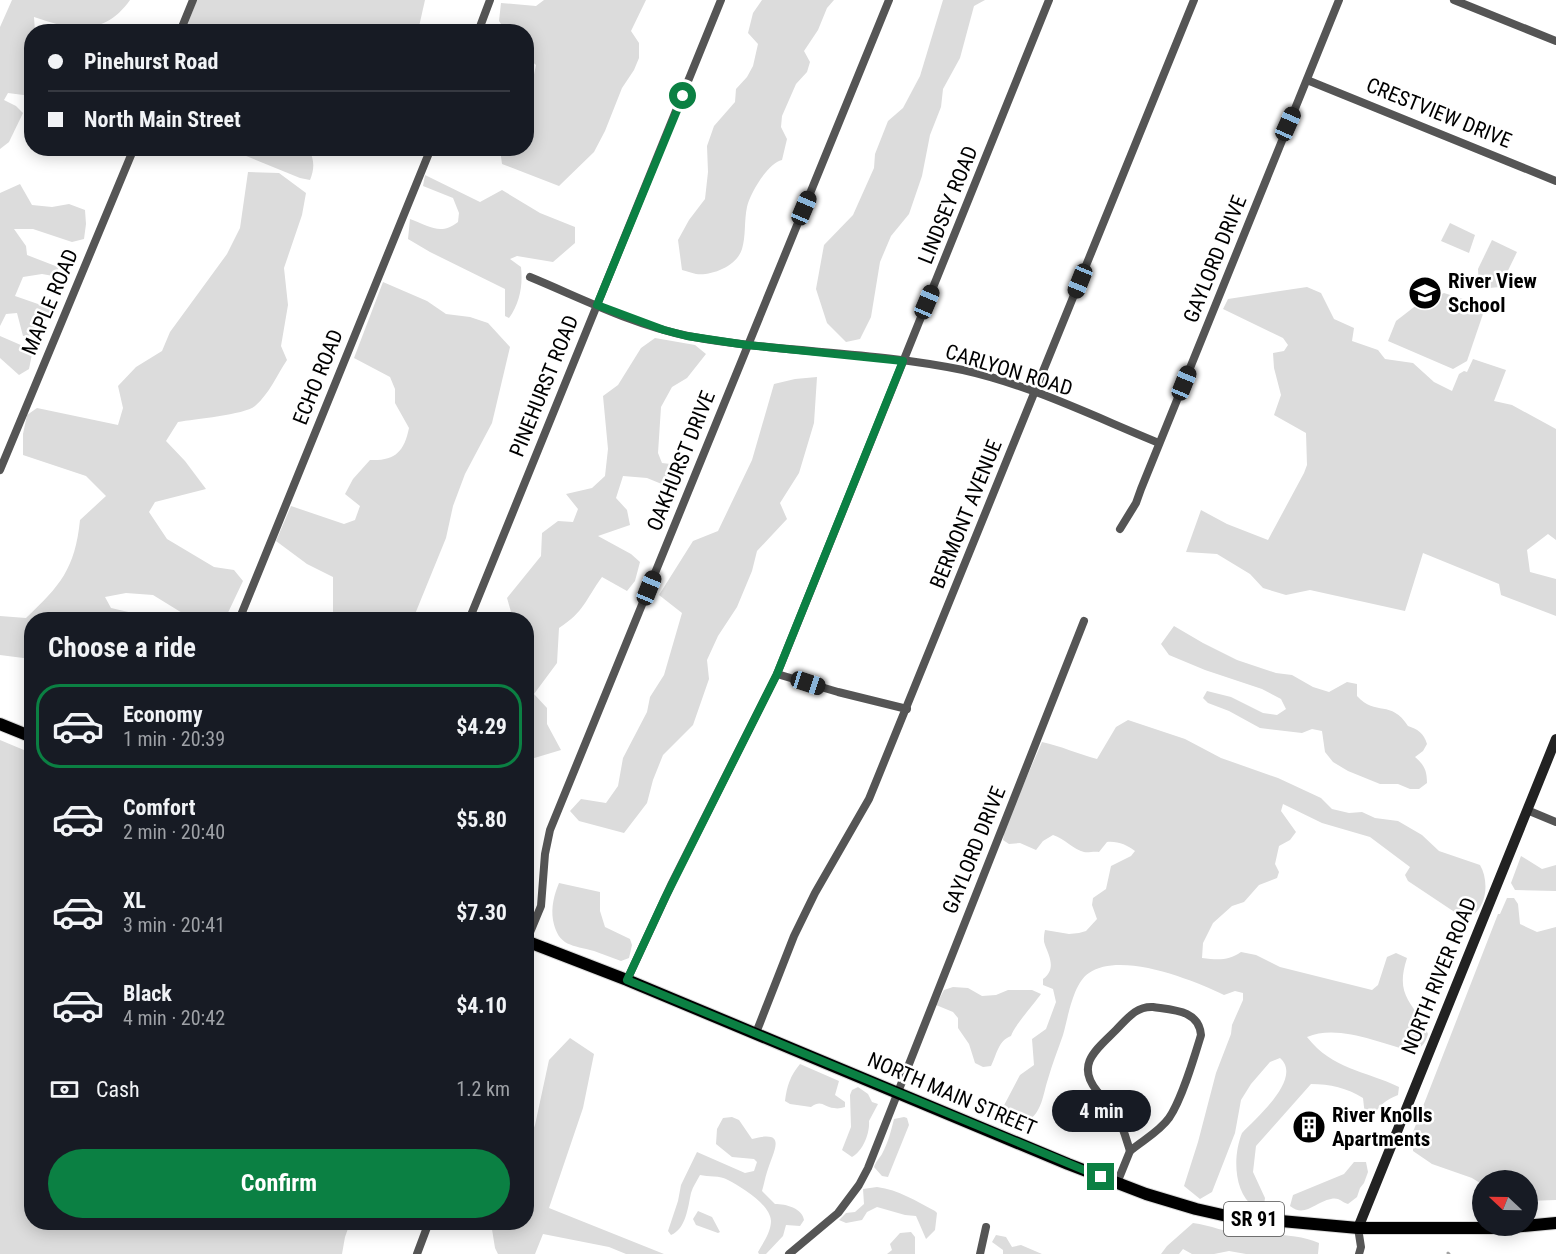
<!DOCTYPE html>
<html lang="en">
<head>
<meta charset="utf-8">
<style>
	body { margin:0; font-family:"Roboto Condensed",sans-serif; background:#242831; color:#f1f3f6; height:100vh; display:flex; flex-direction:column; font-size:22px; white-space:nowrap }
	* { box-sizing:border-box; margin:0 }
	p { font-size:20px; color:#9ea1a6 }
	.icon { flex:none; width:33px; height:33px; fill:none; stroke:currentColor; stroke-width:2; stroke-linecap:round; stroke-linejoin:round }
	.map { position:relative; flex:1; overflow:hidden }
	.sheet { position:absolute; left:24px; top:612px; width:510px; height:618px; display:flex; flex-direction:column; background:#171b24; border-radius:24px; box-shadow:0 3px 15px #0003 }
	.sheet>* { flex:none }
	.banner { position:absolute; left:24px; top:24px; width:510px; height:132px; border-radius:24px; box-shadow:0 3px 15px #0003; display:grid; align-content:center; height:132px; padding:0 24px; background:#171b24 }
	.needle { width:39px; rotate:292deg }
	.tools { position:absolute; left:1472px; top:1170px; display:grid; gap:12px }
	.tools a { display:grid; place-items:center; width:66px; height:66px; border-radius:50%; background:#171b24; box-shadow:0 3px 15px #0003; font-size:30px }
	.end { position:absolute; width:27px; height:27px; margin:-14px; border:8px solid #0b8043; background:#fff; box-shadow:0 0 0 3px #fff }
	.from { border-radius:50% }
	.bubble { position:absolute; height:42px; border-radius:21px; background:#171b24; box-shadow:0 3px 15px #0003; font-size:20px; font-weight:700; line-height:42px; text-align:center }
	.car { position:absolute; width:18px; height:36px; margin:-18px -9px; border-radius:8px; box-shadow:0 0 4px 2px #0007; background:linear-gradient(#222 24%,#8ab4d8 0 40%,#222 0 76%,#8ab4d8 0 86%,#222 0) }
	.banner b { display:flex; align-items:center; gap:21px; height:57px; font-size:22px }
	.banner b+b { border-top:2px solid #363941 }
	.banner i { width:15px; height:15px; background:#f1f3f6 }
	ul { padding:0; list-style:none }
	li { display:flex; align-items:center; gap:18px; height:84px; margin:0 12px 9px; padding:0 12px; border:3px solid transparent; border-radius:24px }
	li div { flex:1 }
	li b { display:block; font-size:22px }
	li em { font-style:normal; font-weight:700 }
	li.active { border-color:#0b8043 }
	li>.icon { width:54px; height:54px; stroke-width:1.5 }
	h2 { padding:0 24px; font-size:27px; line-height:72px }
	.pay { display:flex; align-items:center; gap:15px; height:66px; padding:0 24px; font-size:22px }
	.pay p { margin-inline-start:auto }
	.primary-button { display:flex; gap:12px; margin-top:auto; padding:12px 24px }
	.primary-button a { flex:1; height:69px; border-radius:36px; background:#0b8043; color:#fff; font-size:24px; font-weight:700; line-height:69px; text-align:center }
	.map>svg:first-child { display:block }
	.green { fill:#dcdcdc }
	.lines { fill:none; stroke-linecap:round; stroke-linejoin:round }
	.stream { stroke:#a3a3a3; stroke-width:3 }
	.primary-casing { stroke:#dbdbdb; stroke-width:14 }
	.street { stroke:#555; stroke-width:8 }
	.secondary { stroke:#222; stroke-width:10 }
	.primary { stroke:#000; stroke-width:12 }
	.route { stroke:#0b8043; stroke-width:8 }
	.labels { text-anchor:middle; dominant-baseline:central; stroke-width:5; stroke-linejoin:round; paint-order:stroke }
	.shield { fill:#fff; stroke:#4c4c4c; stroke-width:1.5 }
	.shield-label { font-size:20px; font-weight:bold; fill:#000 }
	.street-label { font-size:21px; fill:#000; stroke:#fff }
	.poi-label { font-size:21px; font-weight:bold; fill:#000; stroke:#fff; text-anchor:start }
</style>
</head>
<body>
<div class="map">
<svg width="1556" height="1254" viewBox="0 0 1556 1254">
	<rect width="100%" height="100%" fill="#fff"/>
	<g class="green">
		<path d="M12 0H130C104 37 71 30 34 17L35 31 32 32 31 96 8 93 4 100 16 106 23 113 9 142 0 149V27Z"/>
		<path d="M197 0H425L418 31H185Z"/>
		<path d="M544 0H646L631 31 639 43V58L634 70 622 88 605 131 594 152 559 186 502 164 500 149 526 148 527 94 531 89 536 65 527 57 526 32 506 31 499 21 501 3 536 6Z"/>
		<path d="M762 0H834L827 8 818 30 804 51 810 62 807 72 796 84 782 116 781 127 787 139 782 160C768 163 750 193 747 207 744 221 746 236 742 249 737 266 712 276 696 274 691 273 687 271 682 270L678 240 689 220 705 199 708 172 707 146 714 126 735 102 736 89 747 77 753 66 758 44 748 33 753 13Z"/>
		<path d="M943 0H985L974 6 960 58 943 89 941 107 930 135 922 176 909 214 891 236 880 262 871 317 860 339 846 342 827 323 816 289 824 245 853 215 874 168 875 154 888 121 903 108 920 76Z"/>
		<path d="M236 149H309C314 160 315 168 310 180L300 178 234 151Z"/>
		<path d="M248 172 279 173 306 193 302 215 284 268 288 305 281 346 287 360C277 375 269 394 255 406 244 415 194 419 178 422L166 441 185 461 206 489 155 502 149 512 167 539 214 567 234 570 243 581 225 619H192L153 595 126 593 105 597 111 608 137 614 148 619 32 620 31 659 0 655V616L26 618C60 586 75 569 80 520L106 496 86 476 23 455V434L27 415 37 408 118 425 123 408 118 386 136 367 162 351 170 332 227 254 240 228Z"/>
		<path d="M425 175 480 202 502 190 540 213 575 227V243L553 262 517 256 510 259 521 267C523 285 520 303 509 318L505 316V289L430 252 408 239 410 219C430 226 440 236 458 222L459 213 453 198 423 186Z"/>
		<path d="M20 184 32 205 52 207 69 204 85 210 86 224 84 239 72 242 33 229H14L26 246 27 255 58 267 59 277 42 274 23 277 15 296 38 304 53 302 50 314 36 335 23 336 17 313 6 314 0 326V193Z"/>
		<path d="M1450 223 1475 235 1469 253 1441 241Z"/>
		<path d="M1492 240 1517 252 1500 287 1479 289 1478 269Z"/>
		<path d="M383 282 427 301 446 314 470 317 488 323 510 347 492 423 465 474 453 506 446 538 413 619H333V577L307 564 276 541 291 506 344 524 355 520 360 506 345 494 353 479 370 460C395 461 404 452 409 428L395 403V389L390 377 354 358Z"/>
		<path d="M1307 287 1321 293 1334 319 1354 328 1352 341 1378 350 1385 359 1413 363 1434 382 1452 391 1459 374 1464 371 1467 372 1473 359 1506 370 1494 401 1512 405 1556 429V540L1548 534 1527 550 1530 572 1556 579V616L1501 595 1499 584 1423 553 1405 611 1310 590 1286 595 1263 588 1250 574 1217 554 1186 552 1201 510 1227 524 1268 540 1304 473 1307 465 1306 433 1274 415 1281 395 1274 368 1273 353 1284 351 1288 345 1283 338 1223 309 1228 299Z"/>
		<path d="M1444 293 1466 300 1484 311 1467 361 1453 369 1388 341 1396 321 1418 304Z"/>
		<path d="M0 336 30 349 32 354 29 369 19 375 0 358Z"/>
		<path d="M655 338 695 345 706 354 687 378 672 387 661 407 658 453 662 463 679 465 680 477 669 487 647 478 623 476 616 498 627 510 630 525 598 536 631 554 640 562 635 581 627 591 602 577C586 599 584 612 559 628L557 663 534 694 547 708V724L561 750 531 759 527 763 526 620 513 619 507 598 541 556 542 533 558 521 573 522 578 509 566 494 592 488 605 476 608 449 603 396 618 385 641 348Z"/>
		<path d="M817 377 814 423 799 473 780 503 787 519 757 551 752 571 737 607 718 636 707 660 709 679 693 725 663 755 653 780 647 803 624 833 579 821 570 811 581 799 606 803 618 786 623 758 647 712 650 697 664 675 682 613 659 595 693 541 718 531 752 460 774 384 795 379Z"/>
		<path d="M1174 626 1203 643 1237 660 1276 673 1292 675 1313 687 1329 692 1347 682 1357 684V696C1376 717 1391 699 1408 726 1417 729 1424 733 1427 744L1423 751 1415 757C1424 765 1427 770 1427 783L1419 789H1410L1398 784H1380L1348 771 1333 762 1325 752 1322 731 1312 729 1302 733 1260 728 1229 711 1208 703 1203 698 1207 691 1231 697 1263 713 1277 715 1286 709 1281 699 1262 689 1205 670 1169 655 1161 644Z"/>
		<path d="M1128 720 1185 739 1221 758 1278 778 1321 798 1332 809 1349 813 1362 812 1375 818 1398 821 1422 835 1439 851 1480 865C1490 882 1487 912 1465 919L1408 881 1405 875 1410 867 1370 837 1322 823 1283 804 1281 811 1296 832 1290 840 1279 846 1275 864 1279 872 1277 878 1259 885 1244 902 1232 906 1213 923 1203 943 1202 958C1218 960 1228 961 1241 952L1256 955 1280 967 1372 990 1378 985 1387 957 1396 953 1407 958C1394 998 1414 1001 1428 1034 1425 1044 1421 1049 1411 1051 1379 1043 1338 1024 1307 1037 1333 1070 1364 1070 1399 1087L1398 1095C1385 1100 1379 1106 1372 1117L1365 1116 1363 1098C1347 1088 1330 1084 1311 1084L1256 1146 1253 1172 1265 1198 1264 1205 1254 1207C1233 1192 1233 1155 1242 1133 1257 1117 1303 1078 1280 1058L1270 1062 1251 1084 1241 1100 1235 1133 1212 1192 1200 1199 1184 1186 1198 1142 1216 1073 1231 1034 1232 1025 1243 1000V993L1235 991 1224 995C1193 980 1121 951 1089 973 1073 983 1068 1018 1063 1035 1058 1050 1052 1064 1048 1079 1043 1094 1042 1114 1026 1122 1020 1126 1010 1123 1003 1122L1000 1113 1020 1075 1034 1065 1032 1039 1046 1029 1056 1002 1053 989 1043 985V979C1056 969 1050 958 1045 945 1043 940 1044 935 1045 930L1069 934 1079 933 1086 931 1097 919 1092 905 1093 898 1106 889 1111 866 1131 856 1135 851C1127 845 1118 841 1107 842L1099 852C1094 851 1088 853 1084 852 1074 850 1065 839 1053 835L1043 841 1036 850 1020 843 1009 844 1003 840 1005 827 1042 742C1061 746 1078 754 1097 759L1116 727Z"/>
		<path d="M0 740 31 753 32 1222 350 1223 345 1237 342 1254H0Z"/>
		<path d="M1521 856 1542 869 1556 865V891L1515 890 1511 883Z"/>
		<path d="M559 883 600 892V911L605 927 630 939 632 945 629 958 621 961C612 958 603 954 594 951 573 945 558 947 553 920 551 907 554 895 559 883Z"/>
		<path d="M1507 898H1514L1518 904 1520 924 1537 932 1556 927V1200L1527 1201V1180H1482V1195L1480 1183 1472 1178 1432 1164 1413 1151V1132L1498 914H1500Z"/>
		<path d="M953 987 968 988 982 996 996 995 1008 990H1032L1041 994C1034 1004 1014 1026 1011 1036 998 1041 997 1054 991 1066L983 1067 975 1063 969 1044 958 1028V1018L953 1012 936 1005 944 990Z"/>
		<path d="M570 1038 594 1054 583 1108 549 1208 664 1254H626L609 1247 543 1234 535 1254H498L495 1248 491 1223 526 1222 527 1145 535 1125 549 1060Z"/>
		<path d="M800 1064 839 1081 835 1095 845 1102V1107C841 1108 838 1109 834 1108 823 1107 822 1099 811 1107L790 1104 785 1101C787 1086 790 1076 800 1064Z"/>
		<path d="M858 1087 868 1094 872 1102 878 1104 869 1121C870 1133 863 1151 852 1157L842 1150 851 1127 850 1095 852 1090Z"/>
		<path d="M732 1117 739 1120 752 1139C789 1129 773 1151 767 1172 765 1178 764 1184 762 1191L775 1204C786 1204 802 1208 804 1220L800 1226 786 1225 783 1236 766 1254H759L758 1252C763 1243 771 1232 771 1221 770 1204 741 1187 728 1180 720 1175 708 1177 700 1175 697 1181 693 1186 691 1193 688 1207 686 1229 671 1235L668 1231 678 1201 681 1185 697 1152 745 1173 754 1171 757 1162 754 1159 732 1157 716 1144 717 1129 723 1118Z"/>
		<path d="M904 1117 907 1118 909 1125 888 1177 882 1176 874 1167C876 1161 879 1159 882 1154 888 1143 891 1131 894 1119Z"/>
		<path d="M1354 1162H1366L1368 1172 1364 1183 1360 1188 1357 1197 1348 1204C1341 1202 1339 1197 1331 1199 1315 1202 1305 1218 1290 1206L1293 1195 1344 1174Z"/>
		<path d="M877 1187C899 1190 916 1201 935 1211L937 1213 935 1230 926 1239 916 1216 905 1215 877 1207 867 1212 862 1220 846 1223 839 1220 846 1213 855 1212 864 1204 863 1189Z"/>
		<path d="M698 1211 712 1217 720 1232 718 1233 696 1225 693 1219Z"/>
		<path d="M1193 1223C1210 1225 1227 1233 1244 1234 1269 1235 1296 1233 1319 1243L1318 1254H1246L1229 1251 1214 1254H1192L1183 1249 1179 1254H1161L1167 1246Z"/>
		<path d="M911 1232 915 1237V1254H887L892 1250 890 1244 900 1233Z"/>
		<path d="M996 1235 1006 1237 1012 1247 1021 1245 1042 1254H1003V1250L992 1242Z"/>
	</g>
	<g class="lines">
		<path class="stream" d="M1448 1253 1449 1254"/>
		<defs>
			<g id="primary">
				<path d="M0 724 32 737"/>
				<path d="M526 941 627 980 1068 1164 1146 1194 1196 1209 1227 1216 1358 1228H1501L1556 1223"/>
			</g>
		</defs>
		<use href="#primary" class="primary-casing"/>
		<g class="street">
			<path d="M1454 0 1556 41"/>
			<path d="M180 32 193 0"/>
			<path d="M478 32 490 0"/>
			<path d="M1307 80 1556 181"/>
			<path d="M530 277C581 298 633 325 688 336 779 353 872 351 963 370 1031 385 1095 417 1159 443"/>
			<path d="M0 470 134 148"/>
			<path d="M1120 529 1136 503 1141 489 1339 0"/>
			<path d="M239 620 431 148"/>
			<path d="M469 620 721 0"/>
			<path d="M777 674 838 692 907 709"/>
			<path d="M1527 810 1556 822"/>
			<path d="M526 942 541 906 545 854 550 830 889 0"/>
			<path d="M627 980 672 883 777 674 1049 0"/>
			<path d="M1153 1007C1173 1010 1199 1010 1201 1035 1194 1058 1182 1099 1169 1118 1159 1132 1143 1140 1130 1151 1126 1138 1122 1123 1115 1112 1110 1104 1103 1098 1097 1091 1075 1064 1097 1049 1116 1030 1127 1019 1136 1006 1153 1007Z"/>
			<path d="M756 1033 794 936 815 893 869 799 1194 0"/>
			<path d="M1117 1183 1130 1151"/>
			<path d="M1358 1228 1361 1247 1359 1254"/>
			<path d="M417 1254 429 1222"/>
			<path d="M789 1254 838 1213 859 1185 868 1168 1084 621"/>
			<path d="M980 1254 986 1227"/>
		</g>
		<path class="secondary" d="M1358 1228 1556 739"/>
		<use href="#primary" class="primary"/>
	</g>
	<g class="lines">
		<path class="route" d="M683 96 597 305 664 330 687 336 747 345 903 361 777 674 665 898 627 980 1101 1177"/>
	</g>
	<defs>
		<symbol id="school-disc" viewBox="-11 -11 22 22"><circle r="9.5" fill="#000" stroke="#fff"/><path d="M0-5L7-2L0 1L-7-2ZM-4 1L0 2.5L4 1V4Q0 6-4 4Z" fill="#fff"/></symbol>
		<symbol id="building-disc" viewBox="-11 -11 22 22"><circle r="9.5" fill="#000" stroke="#fff"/><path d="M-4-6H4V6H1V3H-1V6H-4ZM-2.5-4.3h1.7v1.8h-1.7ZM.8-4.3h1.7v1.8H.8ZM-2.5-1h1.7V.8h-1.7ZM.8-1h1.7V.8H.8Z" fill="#fff"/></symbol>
	</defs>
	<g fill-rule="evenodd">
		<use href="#school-disc" x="1406" y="274" width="38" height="38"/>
		<use href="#building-disc" x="1290" y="1108" width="38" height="38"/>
	</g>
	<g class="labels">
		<rect class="shield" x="1224" y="1202" width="60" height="34" rx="4.5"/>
		<g class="shield-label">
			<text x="1254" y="1219">SR 91</text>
		</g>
		<g class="street-label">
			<text transform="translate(1439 113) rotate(22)">CRESTVIEW DRIVE</text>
			<text transform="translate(948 205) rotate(-68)">LINDSEY ROAD</text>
			<text transform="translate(1215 259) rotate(-68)">GAYLORD DRIVE</text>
			<text transform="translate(50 302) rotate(-67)">MAPLE ROAD</text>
			<text transform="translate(1009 370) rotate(17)">CARLYON ROAD</text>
			<text transform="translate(318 377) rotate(-68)">ECHO ROAD</text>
			<text transform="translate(544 386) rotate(-68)">PINEHURST ROAD</text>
			<text transform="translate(681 461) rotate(-68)">OAKHURST DRIVE</text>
			<text transform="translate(966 514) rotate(-68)">BERMONT AVENUE</text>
			<text transform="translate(974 850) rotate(-68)">GAYLORD DRIVE</text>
			<text transform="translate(1439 976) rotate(-68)">NORTH RIVER ROAD</text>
			<text transform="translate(952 1094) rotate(23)">NORTH MAIN STREET</text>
		</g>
		<g class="poi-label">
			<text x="1448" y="281">River View<tspan x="1448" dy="24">School</tspan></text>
			<text x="1332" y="1115">River Knolls<tspan x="1332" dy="24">Apartments</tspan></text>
		</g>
	</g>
</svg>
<div class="tools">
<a><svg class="needle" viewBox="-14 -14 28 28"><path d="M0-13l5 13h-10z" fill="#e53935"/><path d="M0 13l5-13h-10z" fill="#9ea1a6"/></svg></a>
</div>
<i class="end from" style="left:683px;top:96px"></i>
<i class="end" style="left:1101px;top:1177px"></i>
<div class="bubble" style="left:1052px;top:1090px;width:99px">4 min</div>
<i class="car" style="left:1288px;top:124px;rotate:24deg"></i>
<i class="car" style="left:804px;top:208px;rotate:23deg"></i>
<i class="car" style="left:1080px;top:281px;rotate:202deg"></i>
<i class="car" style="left:927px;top:302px;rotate:23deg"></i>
<i class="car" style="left:1184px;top:383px;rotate:22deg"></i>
<i class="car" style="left:649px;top:588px;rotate:22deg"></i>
<i class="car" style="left:808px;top:683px;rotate:108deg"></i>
<div class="banner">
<b><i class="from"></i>Pinehurst Road</b>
<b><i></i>North Main Street</b>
</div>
<section class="sheet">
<h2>Choose a ride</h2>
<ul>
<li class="active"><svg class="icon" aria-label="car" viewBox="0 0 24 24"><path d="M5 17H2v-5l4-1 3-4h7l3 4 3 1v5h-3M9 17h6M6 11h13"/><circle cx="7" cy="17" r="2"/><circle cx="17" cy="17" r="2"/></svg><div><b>Economy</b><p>1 min · 20:39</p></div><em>$4.29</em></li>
<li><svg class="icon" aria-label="car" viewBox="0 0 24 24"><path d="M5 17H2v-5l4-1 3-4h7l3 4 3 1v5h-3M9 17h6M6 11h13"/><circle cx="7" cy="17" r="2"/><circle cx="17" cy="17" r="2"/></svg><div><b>Comfort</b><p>2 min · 20:40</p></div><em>$5.80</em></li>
<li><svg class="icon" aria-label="car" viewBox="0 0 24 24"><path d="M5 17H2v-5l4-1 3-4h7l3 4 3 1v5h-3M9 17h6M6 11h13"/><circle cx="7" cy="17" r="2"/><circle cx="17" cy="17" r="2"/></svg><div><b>XL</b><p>3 min · 20:41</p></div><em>$7.30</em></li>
<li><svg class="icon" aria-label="car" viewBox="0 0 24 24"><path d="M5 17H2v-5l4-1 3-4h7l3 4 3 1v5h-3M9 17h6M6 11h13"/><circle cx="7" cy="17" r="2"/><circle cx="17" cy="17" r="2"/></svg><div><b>Black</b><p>4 min · 20:42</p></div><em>$4.10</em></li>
</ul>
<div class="pay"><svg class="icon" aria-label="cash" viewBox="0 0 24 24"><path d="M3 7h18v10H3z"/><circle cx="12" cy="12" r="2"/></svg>Cash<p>1.2 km</p></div>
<div class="primary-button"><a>Confirm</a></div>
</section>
</div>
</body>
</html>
